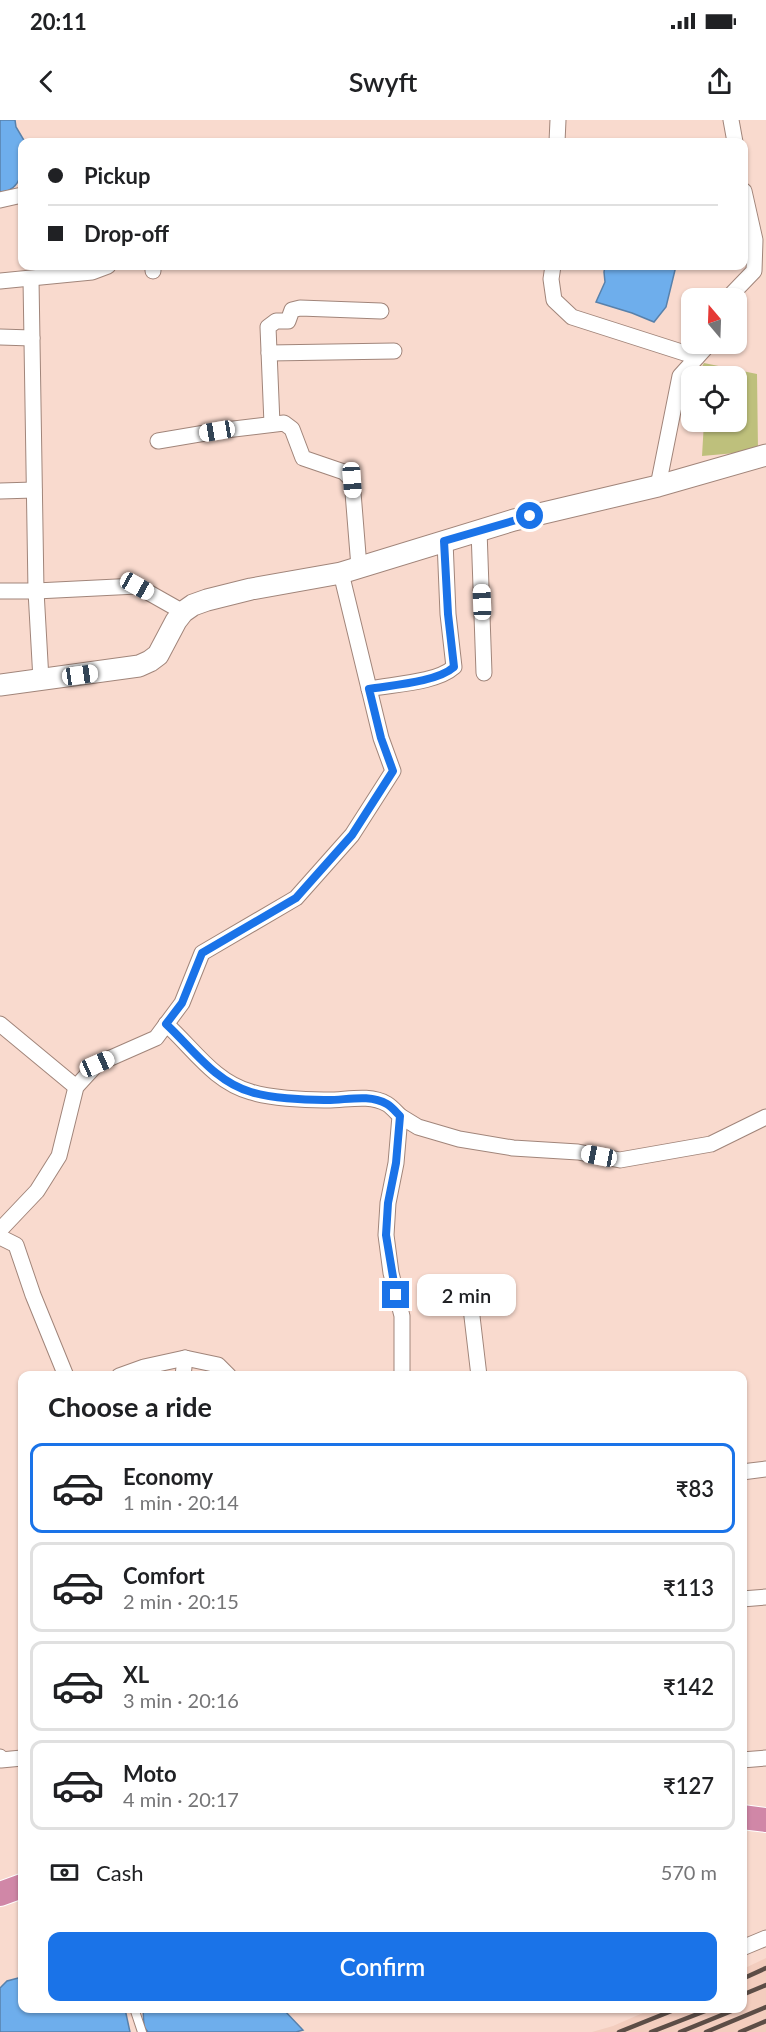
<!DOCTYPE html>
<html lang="en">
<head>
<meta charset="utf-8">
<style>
	body { margin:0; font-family:Lato,sans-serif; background:#f2f2f2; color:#202124; height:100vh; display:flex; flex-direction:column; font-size:22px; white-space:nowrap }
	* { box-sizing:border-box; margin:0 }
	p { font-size:20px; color:#757577 }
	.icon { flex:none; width:33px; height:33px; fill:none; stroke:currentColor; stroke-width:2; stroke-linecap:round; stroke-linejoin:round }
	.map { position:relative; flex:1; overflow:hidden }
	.panel { position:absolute; left:18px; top:1251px; width:729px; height:642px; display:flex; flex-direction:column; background:#fff; border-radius:12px; box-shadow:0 2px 4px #0004 }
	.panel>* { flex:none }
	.guide { position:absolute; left:18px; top:18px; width:730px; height:132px; border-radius:12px; box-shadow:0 2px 4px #0004; display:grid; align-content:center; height:132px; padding:0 30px; background:#fff }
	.needle { width:39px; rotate:341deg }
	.fabs { position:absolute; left:681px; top:168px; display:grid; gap:12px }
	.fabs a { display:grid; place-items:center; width:66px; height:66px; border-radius:12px; background:#fff; box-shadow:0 2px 4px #0004; font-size:30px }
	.end { position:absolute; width:27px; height:27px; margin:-14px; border:8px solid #1a73e8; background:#fff; box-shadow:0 0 0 3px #fff }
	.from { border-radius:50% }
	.bubble { position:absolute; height:42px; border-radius:12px; background:#fff; box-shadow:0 2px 4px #0004; font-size:20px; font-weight:600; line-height:42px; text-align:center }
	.car { position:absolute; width:18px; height:36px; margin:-18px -9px; border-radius:8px; box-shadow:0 0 4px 2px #0007; background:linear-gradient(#fff 24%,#345 0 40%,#fff 0 76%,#345 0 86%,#fff 0) }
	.guide b { display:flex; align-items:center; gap:21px; height:57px; font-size:22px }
	.guide b+b { border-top:2px solid #e0e0e0 }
	.guide i { width:15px; height:15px; background:#202124 }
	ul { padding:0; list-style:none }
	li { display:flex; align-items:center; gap:18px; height:90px; margin:0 12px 9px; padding:0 18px; border:3px solid #e0e0e0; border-radius:12px }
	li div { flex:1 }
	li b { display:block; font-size:22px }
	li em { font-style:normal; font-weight:600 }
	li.current { border-color:#1a73e8 }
	li>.icon { width:54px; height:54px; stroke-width:1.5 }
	h2 { padding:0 30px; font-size:27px; line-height:72px }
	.pay { display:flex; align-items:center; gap:15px; height:66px; padding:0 30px; font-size:22px }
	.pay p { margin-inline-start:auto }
	.button { display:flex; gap:12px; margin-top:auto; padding:12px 30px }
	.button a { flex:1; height:69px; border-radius:12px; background:#1a73e8; color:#fff; font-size:24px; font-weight:600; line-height:69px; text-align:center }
	.status { display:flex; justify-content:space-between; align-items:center; height:42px; padding:0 30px; background:#fff; direction:ltr }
	.status svg { height:16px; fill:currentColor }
	header { display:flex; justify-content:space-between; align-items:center; height:78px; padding:0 30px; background:#fff; font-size:27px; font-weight:600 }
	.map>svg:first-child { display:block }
	.built { fill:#f3cdbe }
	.green { fill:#bec07c }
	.water { fill:#6eaeec; stroke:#5881ab; stroke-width:1.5 }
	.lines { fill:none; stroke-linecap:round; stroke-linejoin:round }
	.service-casing { stroke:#a1857a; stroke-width:10 }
	.minor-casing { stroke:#a1857a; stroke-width:17 }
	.secondary-casing { stroke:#a1857a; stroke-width:23 }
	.trunk-casing { stroke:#fff; stroke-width:26 }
	.service { stroke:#fff; stroke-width:8 }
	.minor { stroke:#fff; stroke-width:15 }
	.secondary { stroke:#fff; stroke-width:21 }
	.trunk { stroke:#d087a7; stroke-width:24 }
	.rail { stroke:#5c4d46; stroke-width:4.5 }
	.route { stroke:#1a73e8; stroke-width:8 }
</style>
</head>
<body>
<div class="status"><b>20:11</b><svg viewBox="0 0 49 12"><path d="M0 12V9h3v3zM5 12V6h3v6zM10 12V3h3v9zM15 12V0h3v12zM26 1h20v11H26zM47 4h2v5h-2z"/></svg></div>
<header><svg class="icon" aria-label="back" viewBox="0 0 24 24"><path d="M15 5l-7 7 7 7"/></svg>Swyft<svg class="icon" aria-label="share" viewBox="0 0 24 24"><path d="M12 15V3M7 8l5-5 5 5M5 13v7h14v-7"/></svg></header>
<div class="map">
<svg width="766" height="1912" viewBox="0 0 766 1912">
	<rect width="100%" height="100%" fill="#f9dace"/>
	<path class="built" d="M766 1838V1912H592L613 1906 652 1889 742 1888 743 1849Z"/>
	<path class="green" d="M704 243 757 254 758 331 702 336 704 302H736V256H697Z"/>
	<g class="water">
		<path d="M0 0H15L16 7 25 22H22C22 44 27 67 0 74Z"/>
		<path d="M605 146H676L666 187 654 202 632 193 596 182 605 162 604 152Z"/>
		<path d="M22 1857V1888L125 1889 130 1912H0V1868L7 1861Z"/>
		<path d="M143 1889H283L303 1910 296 1912H148L144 1907Z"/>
	</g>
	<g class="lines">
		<defs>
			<path id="service" d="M134 1888 142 1912"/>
			<g id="minor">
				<path d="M731 0 735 22"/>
				<path d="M557 22 558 0"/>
				<path d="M0 80 22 75"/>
				<path d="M153 146V151"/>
				<path d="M553 146 551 159 554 180 572 197 697 237"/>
				<path d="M31 159 36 471 41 560"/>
				<path d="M0 161 92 152 108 146"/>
				<path d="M728 178 754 151 755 120 744 71"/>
				<path d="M0 217 32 218"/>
				<path d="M269 233 394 231"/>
				<path d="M272 304 268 207 276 201H288L292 190 300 188 381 191"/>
				<path d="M158 321 217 311 284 303 292 309 303 338 344 352 352 360 359 447"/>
				<path d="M658 366 680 256 709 224"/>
				<path d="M0 371 34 370"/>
				<path d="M479 410 484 553"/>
				<path d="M0 471H36L137 466 183 492"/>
				<path d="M369 569C394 564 436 563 454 547L448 494 445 421"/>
				<path d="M0 904 76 967"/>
				<path d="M166 904C193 928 214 962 251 972 269 978 304 980 324 980 344 981 368 973 387 984 392 987 396 992 400 996L396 1043 388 1083 386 1115 391 1153 402 1196V1256"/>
				<path d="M400 996 418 1007 459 1019 513 1028 578 1032 620 1040 711 1024 766 997"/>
				<path d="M0 1110 37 1071 59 1036 76 967 97 944 156 918 182 883 202 833 296 778 352 715 393 651 381 618 341 453"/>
				<path d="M0 1117 16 1125 33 1175 66 1256"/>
				<path d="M471 1188 479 1256"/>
				<path d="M119 1256 144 1247 185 1238 218 1245 229 1256"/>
				<path d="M183 1256 185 1238"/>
				<path d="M742 1352 766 1349"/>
				<path d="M742 1479 766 1477"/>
				<path d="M0 1637 1 1640 22 1638"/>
				<path d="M742 1640 766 1638"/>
				<path d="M742 1828 766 1818"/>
			</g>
			<path id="secondary" d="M0 565 139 546 150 541 158 535 176 501 183 492 193 485 207 480 251 469 341 453 514 400 658 366 766 335"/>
			<g id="trunk">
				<path d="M742 1697 766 1700"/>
				<path d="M0 1774 22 1766"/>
			</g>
		</defs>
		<use href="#service" class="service-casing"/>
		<use href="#minor" class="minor-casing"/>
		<use href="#secondary" class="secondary-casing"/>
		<use href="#trunk" class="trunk-casing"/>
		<use href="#service" class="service"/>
		<use href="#minor" class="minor"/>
		<use href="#secondary" class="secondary"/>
		<use href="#trunk" class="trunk"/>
		<g class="rail">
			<path d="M742 1859 766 1848"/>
			<path d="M742 1875 766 1865"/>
			<path d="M619 1912 679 1888"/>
			<path d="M651 1912 713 1888"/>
			<path d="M680 1912 739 1888"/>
			<path d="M706 1912 766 1887"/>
			<path d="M740 1912 766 1901"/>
		</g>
	</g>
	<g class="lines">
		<path class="route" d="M396 1175 386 1115 388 1083 396 1043 400 996C396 992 392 987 387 984 368 973 344 981 324 980 303 980 270 978 251 972 215 962 192 928 166 904L182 883 202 833 296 778 352 715 393 651 381 618 369 569C393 565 437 562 454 547L448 494 444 421 530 396"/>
	</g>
</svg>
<div class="fabs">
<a><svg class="needle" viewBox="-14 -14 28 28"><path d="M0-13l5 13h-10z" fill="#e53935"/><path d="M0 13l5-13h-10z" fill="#757577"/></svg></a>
<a><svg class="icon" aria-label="locate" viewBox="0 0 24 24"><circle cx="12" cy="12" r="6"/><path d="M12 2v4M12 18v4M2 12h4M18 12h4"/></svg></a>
</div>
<i class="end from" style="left:530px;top:396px"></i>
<i class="end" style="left:396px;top:1175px"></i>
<div class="bubble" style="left:417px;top:1154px;width:99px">2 min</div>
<i class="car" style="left:217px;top:311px;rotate:260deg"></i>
<i class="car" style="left:352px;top:360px;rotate:176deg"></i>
<i class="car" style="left:137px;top:466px;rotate:119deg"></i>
<i class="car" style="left:482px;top:482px;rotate:358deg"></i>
<i class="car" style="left:80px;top:555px;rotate:82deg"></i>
<i class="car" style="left:97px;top:944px;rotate:66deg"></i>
<i class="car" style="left:599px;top:1036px;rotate:281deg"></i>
<div class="guide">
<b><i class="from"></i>Pickup</b>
<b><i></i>Drop-off</b>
</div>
<section class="panel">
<h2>Choose a ride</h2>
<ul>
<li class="current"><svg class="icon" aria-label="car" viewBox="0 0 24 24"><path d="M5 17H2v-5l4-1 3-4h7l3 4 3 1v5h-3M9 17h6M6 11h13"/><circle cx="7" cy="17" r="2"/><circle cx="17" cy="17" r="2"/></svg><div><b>Economy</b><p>1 min · 20:14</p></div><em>₹83</em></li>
<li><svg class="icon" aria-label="car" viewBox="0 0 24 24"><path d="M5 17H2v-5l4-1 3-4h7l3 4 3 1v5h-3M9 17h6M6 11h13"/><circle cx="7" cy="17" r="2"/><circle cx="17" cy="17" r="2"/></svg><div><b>Comfort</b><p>2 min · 20:15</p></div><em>₹113</em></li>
<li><svg class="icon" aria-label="car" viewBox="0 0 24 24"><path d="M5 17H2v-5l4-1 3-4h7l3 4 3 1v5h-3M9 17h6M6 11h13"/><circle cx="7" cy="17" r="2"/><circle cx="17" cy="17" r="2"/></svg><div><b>XL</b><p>3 min · 20:16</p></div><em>₹142</em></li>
<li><svg class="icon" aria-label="car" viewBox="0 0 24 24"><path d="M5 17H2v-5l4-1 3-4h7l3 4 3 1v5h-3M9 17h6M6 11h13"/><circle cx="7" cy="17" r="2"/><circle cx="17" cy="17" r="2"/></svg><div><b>Moto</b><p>4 min · 20:17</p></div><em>₹127</em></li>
</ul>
<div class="pay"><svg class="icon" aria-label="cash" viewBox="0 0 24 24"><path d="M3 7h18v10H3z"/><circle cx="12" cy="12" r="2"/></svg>Cash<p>570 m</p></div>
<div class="button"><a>Confirm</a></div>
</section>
</div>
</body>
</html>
